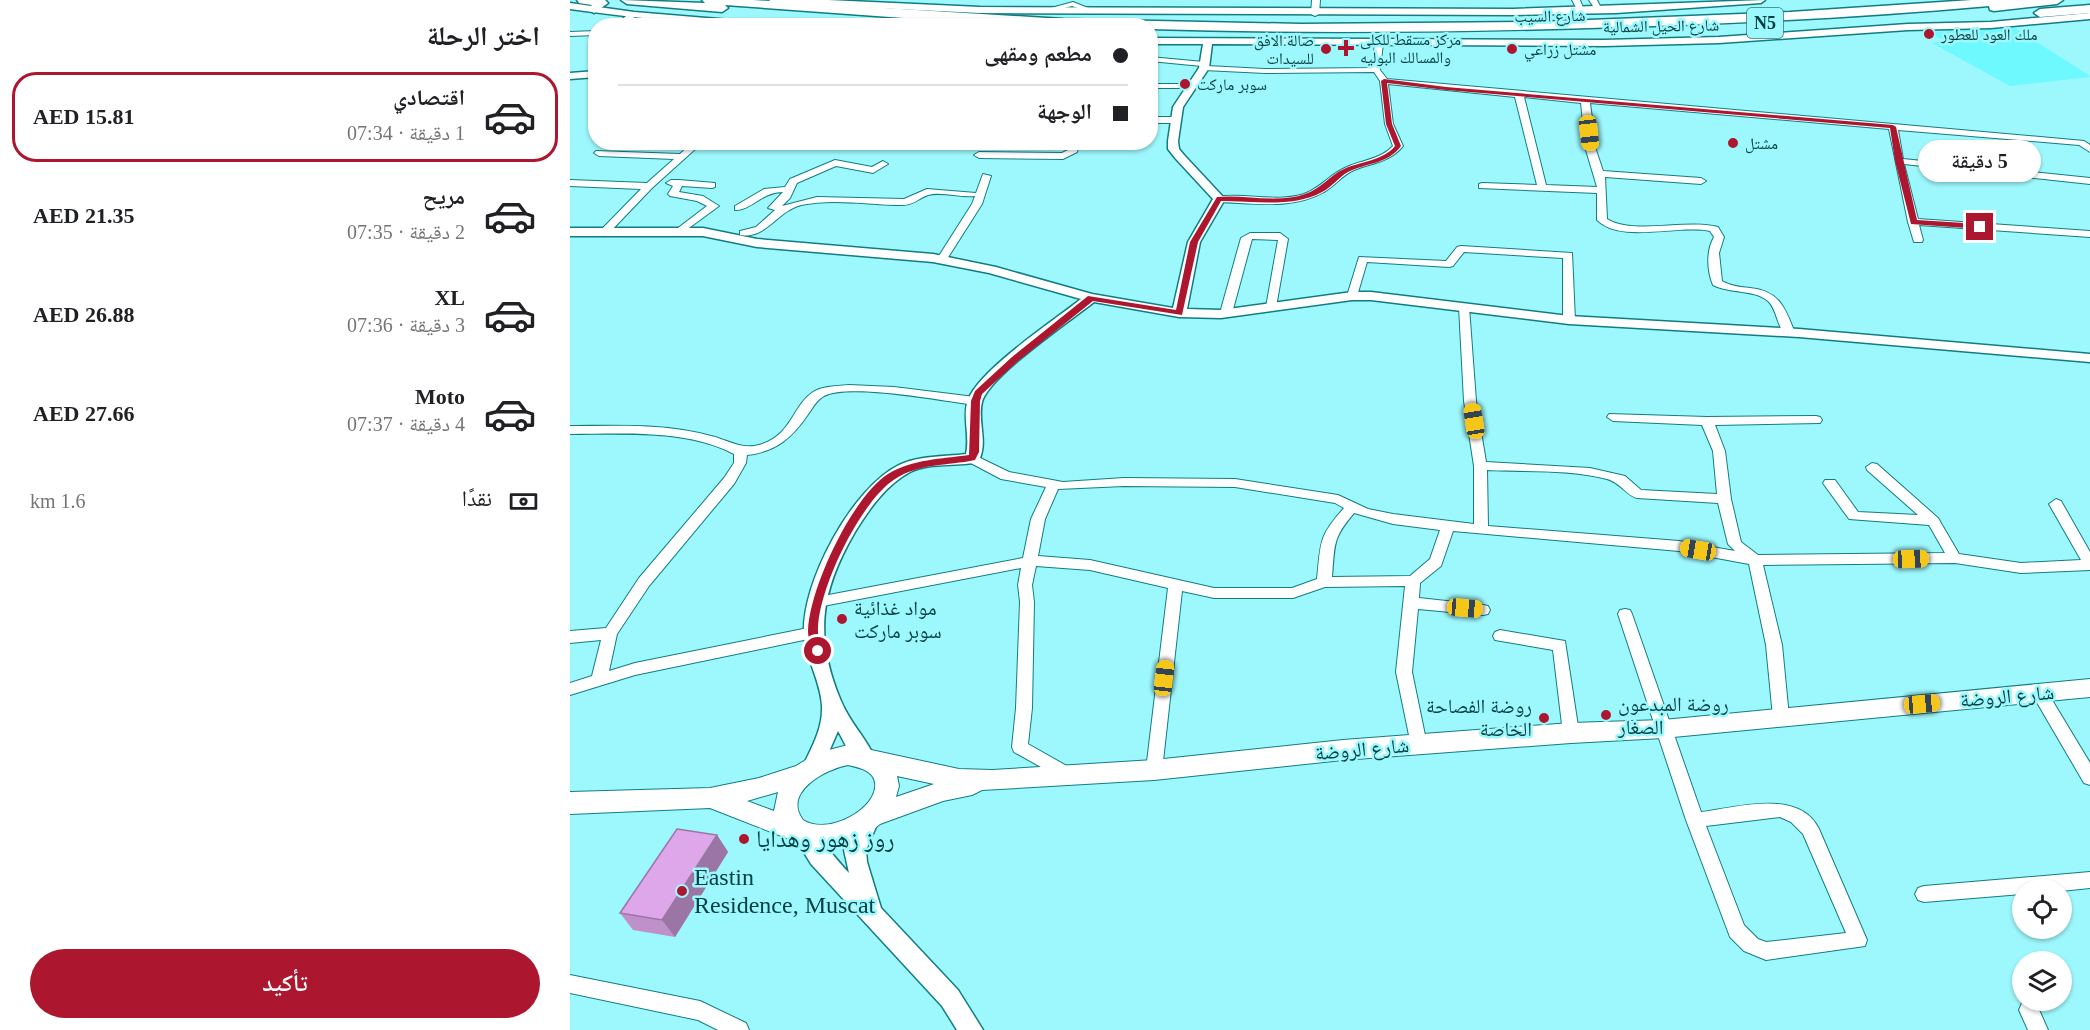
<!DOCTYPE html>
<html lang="ar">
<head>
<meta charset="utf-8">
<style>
	body { margin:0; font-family:"Times New Roman","Noto Naskh Arabic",serif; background:#f6f6f6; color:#202124; direction:rtl; height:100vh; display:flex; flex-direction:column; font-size:22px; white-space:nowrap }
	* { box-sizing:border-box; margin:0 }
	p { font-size:20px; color:#757577 }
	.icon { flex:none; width:33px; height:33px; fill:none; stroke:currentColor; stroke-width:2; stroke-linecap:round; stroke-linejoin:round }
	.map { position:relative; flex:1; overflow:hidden; direction:ltr }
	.drawer { display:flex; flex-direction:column; background:#fff; width:570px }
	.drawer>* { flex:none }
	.top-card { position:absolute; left:18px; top:18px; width:570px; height:132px; border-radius:24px; box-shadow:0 2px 4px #0004; direction:rtl; display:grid; align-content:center; height:132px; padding:0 30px; background:#fff }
	.fabs { position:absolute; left:1442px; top:879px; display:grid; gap:12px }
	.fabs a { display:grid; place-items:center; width:60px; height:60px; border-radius:50%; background:#fff; box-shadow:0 2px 4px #0004; font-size:30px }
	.end { position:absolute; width:27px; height:27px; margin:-14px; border:8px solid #ac172f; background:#fff; box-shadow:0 0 0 3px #fff }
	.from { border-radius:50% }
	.bubble { position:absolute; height:42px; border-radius:21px; background:#fff; box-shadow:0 2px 4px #0004; font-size:20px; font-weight:600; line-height:42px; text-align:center; direction:rtl }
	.car { position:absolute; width:18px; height:36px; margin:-18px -9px; border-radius:8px; box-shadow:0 0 4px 2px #0007; background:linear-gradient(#f5c518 24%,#345 0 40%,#f5c518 0 76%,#345 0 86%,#f5c518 0) }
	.top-card b { display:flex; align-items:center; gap:21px; height:57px; font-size:22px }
	.top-card b+b { border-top:2px solid #e0e0e0 }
	.top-card i { width:15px; height:15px; background:#202124 }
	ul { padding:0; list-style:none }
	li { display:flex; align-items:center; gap:18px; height:90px; margin:0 12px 9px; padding:0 18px; border:3px solid transparent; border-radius:24px }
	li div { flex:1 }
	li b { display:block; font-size:22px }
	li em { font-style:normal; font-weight:600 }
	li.current { border-color:#ac172f }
	li>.icon { width:54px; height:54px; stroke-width:1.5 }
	h2 { padding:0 30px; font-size:27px; line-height:72px }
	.pay { display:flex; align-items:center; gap:15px; height:66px; padding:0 30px; font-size:22px }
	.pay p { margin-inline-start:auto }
	.action { display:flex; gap:12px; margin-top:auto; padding:12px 30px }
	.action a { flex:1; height:69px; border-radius:36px; background:#ac172f; color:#fff; font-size:24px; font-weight:600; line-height:69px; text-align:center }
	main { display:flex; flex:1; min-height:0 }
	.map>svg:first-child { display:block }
	.built { fill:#6ef8ff }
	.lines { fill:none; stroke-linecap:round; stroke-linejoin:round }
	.minor-casing { stroke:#117d82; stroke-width:2 }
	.tertiary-casing { stroke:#117d82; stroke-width:3 }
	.secondary-casing { stroke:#117d82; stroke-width:2 }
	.trunk-casing { stroke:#117d82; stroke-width:3 }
	.minor { fill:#fff; fill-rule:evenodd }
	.tertiary { fill:#fff; fill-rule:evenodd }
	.secondary { fill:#fff; fill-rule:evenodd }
	.trunk { fill:#fff; fill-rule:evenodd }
	.wall { fill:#bf90c9 }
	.shaded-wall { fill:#9b75a4 }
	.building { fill:#dea7ea; stroke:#9b75a4; stroke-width:1.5 }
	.route { fill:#ac172f }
	.poi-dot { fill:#ac172f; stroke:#9df8fd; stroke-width:2 }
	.labels { text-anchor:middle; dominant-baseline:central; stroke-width:5; stroke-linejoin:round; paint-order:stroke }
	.far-street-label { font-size:16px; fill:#053f42; stroke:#9df8fd }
	.far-poi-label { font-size:16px; fill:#053f42; stroke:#9df8fd; text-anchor:start }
	.shield { fill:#9df8fd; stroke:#33767a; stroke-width:1.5 }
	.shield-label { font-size:18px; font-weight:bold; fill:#053f42 }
	.poi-label { font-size:20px; fill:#053f42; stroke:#9df8fd; text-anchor:start }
	.street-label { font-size:20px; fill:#053f42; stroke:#9df8fd }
	.near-poi-label { font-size:24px; fill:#053f42; stroke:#9df8fd; text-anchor:start }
</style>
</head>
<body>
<main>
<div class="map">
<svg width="1520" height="1030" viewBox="0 0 1520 1030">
	<rect width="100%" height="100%" fill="#9df8fd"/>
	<path class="built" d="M1445 28 1520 76V77L1440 86 1362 43 1374 41 1360 32Z"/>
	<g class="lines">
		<defs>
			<g id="minor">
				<path d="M742 0H750L749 14 745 16 741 14Z"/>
				<path d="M1002 0H1010L1015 13H1009Z"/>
				<path d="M1019 0H1027L1033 12H1027Z"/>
				<path d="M503 2 523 10 519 12 502 6 478 12 474 10Z"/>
				<path d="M61 13 68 15 50 26H41Z"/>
				<path d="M26 31V35L0 36V32Z"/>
				<path d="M809 41 813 43 810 70 817 79 1514 141 1520 145V152L1509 145 1328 130 1333 159 1520 178V184L1334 164 1348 219 1520 231V237L1349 225 1353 240 1352 242H1344L1338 222 1319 129 1020 103 1026 150 1033 171 1131 178 1136 181 1131 184 1035 177 1037 219C1063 235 1115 219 1148 227L1154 237 1149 253 1152 281C1161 286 1170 287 1180 288 1210 291 1215 308 1225 333L1219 336C1207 332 1208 310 1198 301 1184 289 1160 294 1143 285 1137 271 1136 251 1144 237L1140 231C1108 224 1051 244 1027 220V193L909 188V184L912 183 967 185 945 97 818 84 823 124 833 146C820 162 802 163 784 170 772 175 765 186 754 192 723 210 683 203 649 202L646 201V197C675 192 705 203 734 194 751 188 761 173 777 167 793 160 811 159 823 146L815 124 810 81 804 72 695 73 634 70 630 68 632 66 580 61V57L634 62 638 64 637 66 695 69 802 68 805 43ZM954 97 1011 103 1016 150 1027 187 976 185Z"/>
				<path d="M580 84H622L626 86 622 88H580Z"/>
				<path d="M580 117H606L610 120 606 123H580Z"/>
				<path d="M123 142H133L82 188 38 234H30L29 232 71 189 0 186V180L77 183 104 159 29 156 24 153 26 151 110 154Z"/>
				<path d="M501 142H510L507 152 493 159 409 158 404 155 409 152 492 153 498 150Z"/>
				<path d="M265 160 302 167 313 161 318 164 303 173 266 166 227 183 220 198 212 206 247 197 334 199 357 189 406 193 413 174 421 176 412 204 377 259 372 262 367 259 402 204 405 196C390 198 372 191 358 195 349 198 344 205 333 205 299 205 264 198 231 205 207 211 197 239 170 235V231L186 227 205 210 198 208 213 192C192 192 180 211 165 210V206L194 189 215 187 220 179Z"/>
				<path d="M109 180 145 183V187L142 188 112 186 109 192 133 196 149 206 112 233 107 230 108 228 137 206 127 201 100 196 98 194 103 186 96 183 101 180Z"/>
				<path d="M680 233H710L718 239 706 307 701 310 696 307 708 240 682 239 662 313 660 315H652L650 313 671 238Z"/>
				<path d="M891 246 1002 253 1005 320 999 323 993 320V258L894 252 883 266 879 267 797 262 787 296 782 299 777 296 789 257 876 261 887 247Z"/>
				<path d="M894 304 899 307 906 401 916 462 1020 468 1055 476 1071 490 1147 494 1143 451 1132 425 1043 421 1037 417 1039 414 1137 417 1246 416 1250 417 1252 420 1250 423 1145 425 1155 451 1161 499 1171 542 1188 555 1375 553 1359 525 1279 519 1253 483 1255 480H1265L1288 512 1348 515 1297 470 1296 467 1302 463 1307 464 1368 518 1389 554 1451 563 1511 560 1479 504 1486 499 1491 501 1520 552V570L1451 573 1385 563 1193 565 1212 645 1219 717 1217 722 1211 723 1205 722 1203 717 1196 645 1179 564 1109 551 883 531 871 566 850 583 849 598 913 605 918 606 920 610 918 614 913 615 848 609 842 672 857 745 855 750 849 752 843 750 841 745 826 672 835 586 755 587 723 598H644L612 591 592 770 590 775 584 777 578 775 576 770 598 588 520 570 466 566 462 585 464 602 462 708 458 744 502 769 504 774 502 779 496 781 444 752 442 747 446 708 450 602 448 585 451 568 248 607 243 606 241 602 243 598 248 597 453 558 461 519 476 487 431 479 397 461 396 458 397 455 402 454 439 472 493 482 554 478 665 479 768 495 798 509 823 514 904 524V466L894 401 889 307ZM917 470C956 472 998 469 1037 479 1051 483 1057 496 1067 498L1148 503 1158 544 1165 551 1109 541 918 526ZM554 486 665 487 765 503 774 508C748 537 751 542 747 579L722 588H644L520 560 468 556 475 519 488 489ZM784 513 823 524 870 530 860 559 840 576 762 577C765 544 762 539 784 513Z"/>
				<path d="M279 385 324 387 405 397 411 401 405 405C373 401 280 383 254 396 247 400 243 407 239 413 223 437 206 452 177 455L176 463 164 484 79 586 47 634 39 671 65 663 243 627 248 629 250 633 248 637 65 675 0 695V683L22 676 31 640 0 643V631L36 628 69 578 154 478 164 463V454C116 429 53 434 0 434V426C46 426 96 423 141 436 158 440 172 450 189 445 222 436 222 406 243 392 253 386 267 386 279 385Z"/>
				<path d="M1055 609 1060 610 1062 614 1131 812C1166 808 1229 788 1249 829L1297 940 1295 946 1196 960 1174 951 1160 937 1116 820 1048 614 1050 610ZM1210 817 1221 822 1233 834 1276 933 1196 942 1188 939 1174 925 1136 826Z"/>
				<path d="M930 630 995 641 1009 733 1007 738 1001 740 995 738 993 733 983 650 925 640 923 636 925 632Z"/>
				<path d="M1470 688 1476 690 1520 763V785L1514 783 1462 694 1464 690Z"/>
				<path d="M1520 872V888L1491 891 1452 890V894L1354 902 1348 900 1345 894 1348 888 1354 886Z"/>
				<path d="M0 975 130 1001 176 1023 179 1030H148L128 1020 0 993Z"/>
				<path d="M1459 1000 1466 1003 1478 1030H1458L1449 1010 1452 1003Z"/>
			</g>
			<g id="tertiary">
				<path d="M199 0H258L410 7 943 9 1195 0 1191 3 1046 13 943 15 410 13 203 3Z"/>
				<path d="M0 3 64 12 198 23 202 26C134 26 67 18 0 9Z"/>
				<path d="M1520 13V19L1421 28 1338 30 1149 43 1034 46 642 44 639 68 613 107 608 141 609 149 614 155 655 199 630 242 617 309 651 310 782 292H801L999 316 1229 329 1520 354V362L1229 337 999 324 801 300H782L651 318 609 317 524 302C500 321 419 376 412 402 407 422 419 443 408 462 386 467 360 462 340 472 316 485 299 509 285 532 250 592 244 637 271 701 279 721 295 737 304 756L301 762C283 768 276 744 268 731L250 772 243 774 236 772 233 766C242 747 253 728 252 706 251 682 236 659 234 635 231 583 282 488 329 465 350 455 374 457 396 454 400 437 393 419 397 403 405 372 485 320 511 299L419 273 363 262 187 247 133 236H0V228H133L187 239 363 254 426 267 522 294 603 308 618 242 643 199 606 159 598 149V141L603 107 629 68 633 44H580V38L1034 40 1149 37 1338 24 1421 22Z"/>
				<path d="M26 71V77L0 79V73Z"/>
				<path d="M298 811 305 814 309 820 296 850 297 862 311 908 388 990 413 1030H387L372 1006 241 864 224 836 227 829 235 827C244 830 269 863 279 873L274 850 291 814Z"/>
			</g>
			<path id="secondary" d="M1520 679V697L1093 738 1001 743 773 760 584 780 412 790 402 795 373 801 310 824 295 836 267 847 247 848 234 845 140 808 0 814V792L140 788 189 778 226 766 247 753 278 745 389 769 422 770 584 760 773 740 1001 723 1093 720ZM278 765C286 767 298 769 303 777 317 802 262 838 233 820 212 792 256 769 278 765ZM327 776 364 784 326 797 329 786ZM208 792 204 811 177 801Z"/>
			<g id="trunk">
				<path d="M7 0H35L38 3 24 13 18 9 22 5 9 3Z"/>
				<path d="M51 0 135 3 132 0H183L493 19 731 24 968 22 1220 12 1402 0H1493L1487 4 1424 11 1420 10 1419 6C1297 17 1174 23 1052 27 895 32 738 34 580 29V26H473L375 21 155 5 158 8 152 12 57 4Z"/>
				<path d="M1520 5V13L1470 17 1464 13 1470 9Z"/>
			</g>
		</defs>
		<use href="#minor" class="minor-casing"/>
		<use href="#tertiary" class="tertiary-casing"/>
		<use href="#secondary" class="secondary-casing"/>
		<use href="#trunk" class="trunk-casing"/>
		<use href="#minor" class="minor"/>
		<use href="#tertiary" class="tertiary"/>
		<use href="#secondary" class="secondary"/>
		<use href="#trunk" class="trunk"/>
	</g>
	<path class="wall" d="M147 835 158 852 105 937 63 930 50 913Z"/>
	<path class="shaded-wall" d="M147 835 158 852 105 937 92 920Z"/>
	<path class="building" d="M107 829 147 835 92 920 50 913Z"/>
	<path class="route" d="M814 79 876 87 1323 125 1326 127 1347 220 1410 224 1413 227 1410 229 1341 224 1325 161 1320 128 876 90 817 83 822 124 831 146C818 164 796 163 778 172 769 177 762 187 752 192 723 208 684 201 651 201L628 242 612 315 523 301 448 361 412 394 410 401 409 452 405 460C377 466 350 463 325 479 291 500 246 592 248 633 249 638 252 645 253 651L248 655 244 654C241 647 238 638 238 631 239 589 282 497 318 474 343 459 371 459 399 455L401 401 405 391 442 357 518 296 606 310 620 242 647 197C675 194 708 204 735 194 751 189 760 175 774 169 791 161 813 161 825 146L816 124 811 81Z"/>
	<g class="poi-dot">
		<circle cx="1359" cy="34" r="6"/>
		<path d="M773 39h6v6h6v6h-6v6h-6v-6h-6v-6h6z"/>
		<circle cx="756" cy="49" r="6"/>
		<circle cx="942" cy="49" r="6"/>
		<circle cx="615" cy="84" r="6"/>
		<circle cx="1163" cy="143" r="6"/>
		<circle cx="272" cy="619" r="6"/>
		<circle cx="1036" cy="715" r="6"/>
		<circle cx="974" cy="718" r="6"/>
		<circle cx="174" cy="839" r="6"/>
		<circle cx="112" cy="891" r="6"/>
	</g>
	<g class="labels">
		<g class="far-street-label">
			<text transform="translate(980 16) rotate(-1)">شارع السيب</text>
			<text transform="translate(1091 26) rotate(-1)">شارع الحيل الشمالية</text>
		</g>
		<g class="far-poi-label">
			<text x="1371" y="34">ملك العود للعطور</text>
			<text x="790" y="39">مركز مسقط للكلى<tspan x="790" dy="18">والمسالك البوليه</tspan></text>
			<text x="744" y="40" text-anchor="end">صالة الافق<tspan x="744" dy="18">للسيدات</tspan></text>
			<text x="954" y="49">مشتل زراعي</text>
			<text x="627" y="84">سوبر ماركت</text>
			<text x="1175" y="143">مشتل</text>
		</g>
		<rect class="shield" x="1177" y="8" width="36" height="30" rx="4.5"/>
		<g class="shield-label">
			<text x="1195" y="23">N5</text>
		</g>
		<g class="poi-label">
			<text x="284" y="608">مواد غذائية<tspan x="284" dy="23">سوبر ماركت</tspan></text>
			<text x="1048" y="704">روضة المبدعون<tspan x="1048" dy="23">الصغار</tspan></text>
			<text x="962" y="706" text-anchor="end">روضة الفصاحة<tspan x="962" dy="23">الخاصة</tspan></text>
		</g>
		<g class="street-label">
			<text transform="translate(1437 696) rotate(-5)">شارع الروضة</text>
			<text transform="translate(792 749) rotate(-5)">شارع الروضة</text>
		</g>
		<g class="near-poi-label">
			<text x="186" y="839">روز زهور وهدايا</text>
			<text x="124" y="877">Eastin<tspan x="124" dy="28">Residence, Muscat</tspan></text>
		</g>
	</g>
</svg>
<div class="fabs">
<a><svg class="icon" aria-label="locate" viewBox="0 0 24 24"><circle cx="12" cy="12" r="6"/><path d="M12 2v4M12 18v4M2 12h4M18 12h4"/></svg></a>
<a><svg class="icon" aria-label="layers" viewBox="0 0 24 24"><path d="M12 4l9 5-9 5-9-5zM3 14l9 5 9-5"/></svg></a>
</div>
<i class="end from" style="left:248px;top:651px"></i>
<i class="end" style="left:1410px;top:227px"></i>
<div class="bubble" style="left:1348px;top:140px;width:123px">5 دقيقة</div>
<i class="car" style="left:1019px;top:133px;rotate:173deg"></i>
<i class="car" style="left:904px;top:421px;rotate:351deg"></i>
<i class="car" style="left:1128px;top:550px;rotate:280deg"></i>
<i class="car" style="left:1341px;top:559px;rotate:88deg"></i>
<i class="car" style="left:895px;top:608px;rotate:95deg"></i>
<i class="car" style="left:594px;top:678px;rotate:7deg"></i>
<i class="car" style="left:1352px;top:704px;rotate:85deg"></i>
<div class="top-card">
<b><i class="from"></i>مطعم ومقهى</b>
<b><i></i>الوجهة</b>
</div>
</div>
<section class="drawer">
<h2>اختر الرحلة</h2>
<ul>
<li class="current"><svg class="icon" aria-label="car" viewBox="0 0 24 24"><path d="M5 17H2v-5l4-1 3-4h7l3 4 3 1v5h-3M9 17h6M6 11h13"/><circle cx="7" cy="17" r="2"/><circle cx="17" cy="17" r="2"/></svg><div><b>اقتصادي</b><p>1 دقيقة · 07:34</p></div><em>AED 15.81</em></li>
<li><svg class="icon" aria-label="car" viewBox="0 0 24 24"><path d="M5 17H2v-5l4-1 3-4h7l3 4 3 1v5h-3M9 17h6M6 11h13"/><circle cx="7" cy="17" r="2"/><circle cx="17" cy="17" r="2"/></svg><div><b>مريح</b><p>2 دقيقة · 07:35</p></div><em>AED 21.35</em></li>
<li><svg class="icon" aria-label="car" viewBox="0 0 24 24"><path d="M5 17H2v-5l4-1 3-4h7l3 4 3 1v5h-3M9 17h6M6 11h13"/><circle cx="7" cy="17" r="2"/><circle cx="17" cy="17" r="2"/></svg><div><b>XL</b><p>3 دقيقة · 07:36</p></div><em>AED 26.88</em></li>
<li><svg class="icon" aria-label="car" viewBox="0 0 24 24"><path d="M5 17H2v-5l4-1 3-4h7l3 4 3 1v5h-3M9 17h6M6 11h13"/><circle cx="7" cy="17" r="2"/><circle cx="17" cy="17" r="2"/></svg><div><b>Moto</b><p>4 دقيقة · 07:37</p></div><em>AED 27.66</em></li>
</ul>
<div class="pay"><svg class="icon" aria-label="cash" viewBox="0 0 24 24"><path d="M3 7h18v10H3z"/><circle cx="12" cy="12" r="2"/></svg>نقدًا<p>1.6 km</p></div>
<div class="action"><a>تأكيد</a></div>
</section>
</main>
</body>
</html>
